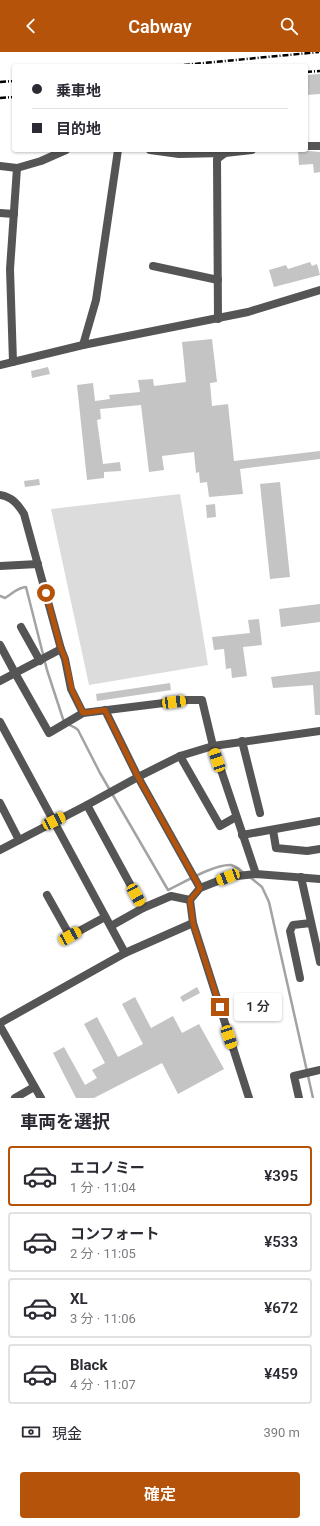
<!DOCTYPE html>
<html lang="ja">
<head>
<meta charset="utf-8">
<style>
	body { margin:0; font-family:Roboto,"Noto Sans JP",sans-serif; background:#f7f7f7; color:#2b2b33; height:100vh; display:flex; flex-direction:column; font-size:15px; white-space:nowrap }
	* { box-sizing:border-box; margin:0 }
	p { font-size:13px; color:#7c7c81 }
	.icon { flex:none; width:22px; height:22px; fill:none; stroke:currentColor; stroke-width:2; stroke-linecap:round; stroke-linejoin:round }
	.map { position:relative; height:1046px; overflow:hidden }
	.details { display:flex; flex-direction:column; background:#fff; flex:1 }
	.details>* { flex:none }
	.hud { position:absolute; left:12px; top:12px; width:296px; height:88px; border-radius:4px; box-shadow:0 1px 3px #0004; display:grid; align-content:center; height:88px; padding:0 20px; background:#fff }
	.end { position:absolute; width:18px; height:18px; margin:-9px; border:5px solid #b45309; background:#fff; box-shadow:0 0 0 2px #fff }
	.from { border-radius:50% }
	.bubble { position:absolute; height:28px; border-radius:4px; background:#fff; box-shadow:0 1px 3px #0004; font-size:13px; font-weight:600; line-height:28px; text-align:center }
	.car { position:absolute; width:12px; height:24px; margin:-12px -6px; border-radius:5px; box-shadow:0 0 3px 1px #0007; background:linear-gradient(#f5c518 24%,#345 0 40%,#f5c518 0 76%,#345 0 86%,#f5c518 0) }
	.hud b { display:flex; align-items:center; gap:14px; height:38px; font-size:15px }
	.hud b+b { border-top:1px solid #e1e1e2 }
	.hud i { width:10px; height:10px; background:#2b2b33 }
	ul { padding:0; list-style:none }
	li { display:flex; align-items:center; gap:12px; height:60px; margin:0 8px 6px; padding:0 12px; border:2px solid #e1e1e2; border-radius:4px }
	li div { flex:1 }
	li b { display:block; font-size:15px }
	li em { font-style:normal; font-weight:600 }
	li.on { border-color:#b45309 }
	li>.icon { width:36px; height:36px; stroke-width:1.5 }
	h2 { padding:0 20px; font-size:18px; line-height:48px }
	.pay { display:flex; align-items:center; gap:10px; height:44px; padding:0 20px; font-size:15px }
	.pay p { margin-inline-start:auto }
	.button { display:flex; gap:8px; margin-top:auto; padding:8px 20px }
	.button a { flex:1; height:46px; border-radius:4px; background:#b45309; color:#fff; font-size:16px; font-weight:600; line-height:46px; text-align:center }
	header { display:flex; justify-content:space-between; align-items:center; height:52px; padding:0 20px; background:#b45309; color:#fff; font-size:18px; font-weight:600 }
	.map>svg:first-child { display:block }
	.green { fill:#dcdcdc }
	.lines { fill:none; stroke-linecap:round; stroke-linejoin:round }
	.stream { stroke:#a3a3a3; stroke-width:2.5 }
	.building { fill:#c4c4c4 }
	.minor { stroke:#555; stroke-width:8 }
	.tertiary { stroke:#555; stroke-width:8 }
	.rail { stroke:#000; stroke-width:2.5; stroke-dasharray:6 2 1 2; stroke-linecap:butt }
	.route { stroke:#b45309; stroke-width:5 }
</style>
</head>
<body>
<header><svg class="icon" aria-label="back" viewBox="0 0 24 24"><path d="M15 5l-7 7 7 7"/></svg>Cabway<svg class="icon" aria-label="search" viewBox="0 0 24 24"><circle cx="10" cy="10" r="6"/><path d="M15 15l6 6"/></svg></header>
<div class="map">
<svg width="320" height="1046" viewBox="0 0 320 1046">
	<rect width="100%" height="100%" fill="#fff"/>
	<path class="green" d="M180 442 208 613 89 633 51 457Z"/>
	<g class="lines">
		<g class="stream">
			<path d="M0 544 5 546C12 542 18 535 26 535L47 618 64 670C68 673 74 674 78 678L100 721 168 838C183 831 214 812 231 813 236 814 240 818 244 821"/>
			<path d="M250 825 262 835 269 850 313 1046"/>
		</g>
	</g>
	<g class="building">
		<path d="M320 22V42L306 43V23Z"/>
		<path d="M298 98 320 100V120L314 121 313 112 299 113Z"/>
		<path d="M310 210 312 214 317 212 320 223 274 235 269 218 286 213 288 217Z"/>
		<path d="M212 287 217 330 210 331 212 354 228 352 234 409 320 399V407L240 417 243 442 209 445 207 430 200 431 199 420 196 421 194 400 162 404 164 418 149 420 141 353 100 357 101 367 97 368 103 412 120 410 121 419 104 420V426L87 428 77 333 93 331 95 349 110 347 109 343 140 340 138 328 153 327 154 334 186 330 182 290Z"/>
		<path d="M48 315 50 322 32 326 31 319Z"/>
		<path d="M39 427 40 433 25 435 24 429Z"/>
		<path d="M280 430 290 525 270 527 260 432Z"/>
		<path d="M215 452 216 465 207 466 206 453Z"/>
		<path d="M320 552V570L281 575 279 557Z"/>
		<path d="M259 567 262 593 243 595 247 624 232 626 231 616 226 617 224 597 214 598 212 585 250 581 248 568Z"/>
		<path d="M320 619V663H315L313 633 273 636 271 625Z"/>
		<path d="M170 631 171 638 97 649 96 642Z"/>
		<path d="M197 935 200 941 183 950 180 945Z"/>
		<path d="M135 945 151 976 173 964 182 981 199 972 224 1017 178 1042 162 1011 94 1046H76L53 1001 64 995 85 1033 97 1026 92 1018 105 1011 84 972 97 965 118 1005 143 992 122 952Z"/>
	</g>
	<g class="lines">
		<g class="minor">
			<path d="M306 94H320"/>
			<path d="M150 98 179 102 225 101"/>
			<path d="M0 114 17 116 41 109 66 98"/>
			<path d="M0 161 14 162"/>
			<path d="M153 214 218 228"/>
			<path d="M218 267 217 107 225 101 252 98"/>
			<path d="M83 293 96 248 118 98"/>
			<path d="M13 310 10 217 17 116"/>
			<path d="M0 443C12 445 18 452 24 462L61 597 65 607 71 637 83 661 188 648H202L213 694 256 822"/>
			<path d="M0 514 38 512"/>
			<path d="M21 575 40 609"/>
			<path d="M0 593 15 621 49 681 83 661"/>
			<path d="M0 629 61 597"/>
			<path d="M105 658 138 725 200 836"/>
			<path d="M0 670 125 901"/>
			<path d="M242 689 260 761"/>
			<path d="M180 704 220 774 236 765"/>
			<path d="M0 751 19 788"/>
			<path d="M87 753 143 856"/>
			<path d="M273 778 276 796 307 799 320 797"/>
			<path d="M242 783 320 769"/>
			<path d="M301 825 320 910"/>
			<path d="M47 843 70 884 105 865"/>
			<path d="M111 874 143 856 171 844 190 848"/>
			<path d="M300 926 290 879 293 873 311 871"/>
			<path d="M0 971 125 901 193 871"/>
			<path d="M0 974 41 1046"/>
			<path d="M15 1046 34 1035"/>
			<path d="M249 1046 193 871 190 848 200 836 228 825 256 822 320 827"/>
			<path d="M299 1046 294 1024 320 1018"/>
		</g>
		<g class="tertiary">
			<path d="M0 313 83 293 248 260 320 238"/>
			<path d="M0 798 87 753 138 725 180 704 213 694 320 679"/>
		</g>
		<g class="rail">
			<path d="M173 14 319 0"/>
			<path d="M306 20 320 19"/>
			<path d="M0 30 14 29"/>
			<path d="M0 46 14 45"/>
		</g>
	</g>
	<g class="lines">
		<path class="route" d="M46 541 61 597 65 606 72 638 83 661 105 658 138 725 200 836 190 848 193 871 220 955"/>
	</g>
</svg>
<i class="end from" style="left:46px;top:541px"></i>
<i class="end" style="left:220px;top:955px"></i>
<div class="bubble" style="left:234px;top:941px;width:48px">1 分</div>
<i class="car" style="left:174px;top:650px;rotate:83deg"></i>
<i class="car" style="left:217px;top:708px;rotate:341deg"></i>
<i class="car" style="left:54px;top:769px;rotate:64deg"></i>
<i class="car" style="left:228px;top:825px;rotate:249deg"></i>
<i class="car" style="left:136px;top:843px;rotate:151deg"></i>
<i class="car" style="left:70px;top:884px;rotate:61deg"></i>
<i class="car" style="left:229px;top:985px;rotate:162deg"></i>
<div class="hud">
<b><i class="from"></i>乗車地</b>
<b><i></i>目的地</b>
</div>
</div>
<section class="details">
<h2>車両を選択</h2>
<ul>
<li class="on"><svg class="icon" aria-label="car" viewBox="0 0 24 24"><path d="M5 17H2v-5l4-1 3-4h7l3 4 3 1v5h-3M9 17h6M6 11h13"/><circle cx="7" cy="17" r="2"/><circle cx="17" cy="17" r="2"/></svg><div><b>エコノミー</b><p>1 分 · 11:04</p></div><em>¥395</em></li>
<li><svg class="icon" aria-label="car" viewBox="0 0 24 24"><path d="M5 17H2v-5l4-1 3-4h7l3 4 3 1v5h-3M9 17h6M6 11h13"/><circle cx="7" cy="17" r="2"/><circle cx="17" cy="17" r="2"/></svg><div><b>コンフォート</b><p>2 分 · 11:05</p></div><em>¥533</em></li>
<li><svg class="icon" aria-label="car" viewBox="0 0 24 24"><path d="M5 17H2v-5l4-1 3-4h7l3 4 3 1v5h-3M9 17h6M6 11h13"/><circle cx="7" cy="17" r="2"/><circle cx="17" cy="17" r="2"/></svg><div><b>XL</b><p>3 分 · 11:06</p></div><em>¥672</em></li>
<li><svg class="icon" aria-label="car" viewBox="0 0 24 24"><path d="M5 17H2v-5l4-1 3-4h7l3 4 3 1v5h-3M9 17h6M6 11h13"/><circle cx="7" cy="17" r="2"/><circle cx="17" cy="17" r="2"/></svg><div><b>Black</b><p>4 分 · 11:07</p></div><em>¥459</em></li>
</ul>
<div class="pay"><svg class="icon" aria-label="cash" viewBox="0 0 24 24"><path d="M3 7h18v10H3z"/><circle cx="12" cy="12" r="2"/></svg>現金<p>390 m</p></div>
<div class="button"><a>確定</a></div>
</section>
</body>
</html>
